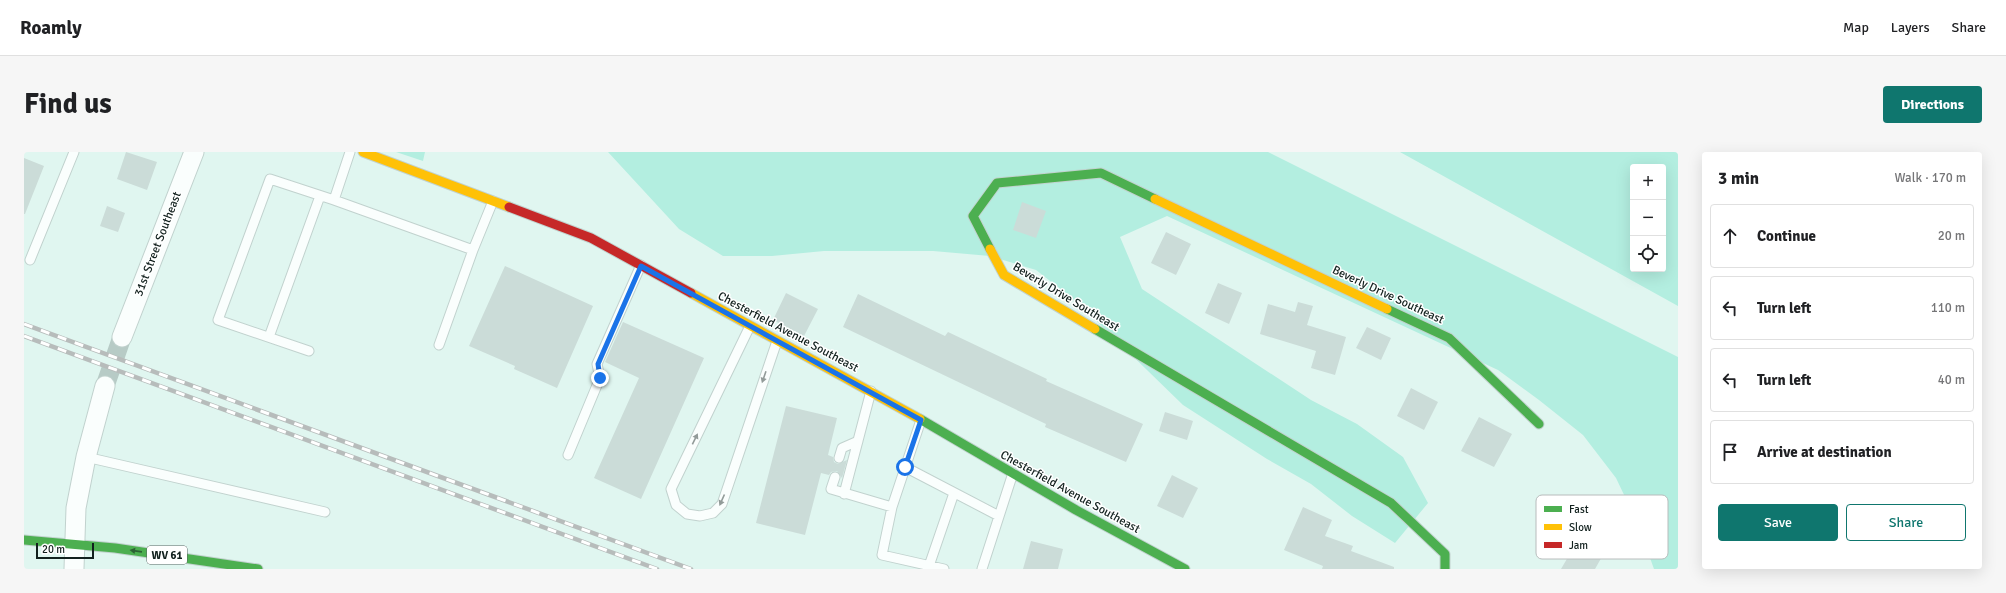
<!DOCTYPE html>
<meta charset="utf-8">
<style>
:root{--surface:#fff;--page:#f6f6f6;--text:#202124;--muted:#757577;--line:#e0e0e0;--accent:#0f766e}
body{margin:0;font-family:Signika,sans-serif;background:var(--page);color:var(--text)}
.controls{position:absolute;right:12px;top:12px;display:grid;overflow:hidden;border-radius:4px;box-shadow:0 4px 16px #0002}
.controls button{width:36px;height:36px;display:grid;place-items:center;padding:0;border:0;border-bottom:1px solid var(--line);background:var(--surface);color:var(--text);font:20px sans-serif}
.scale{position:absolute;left:12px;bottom:10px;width:58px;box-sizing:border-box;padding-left:4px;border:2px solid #12211e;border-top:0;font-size:11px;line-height:14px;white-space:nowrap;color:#12211e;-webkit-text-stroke:3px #fff;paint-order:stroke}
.stop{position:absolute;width:12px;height:12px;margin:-9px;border:3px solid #1a73e8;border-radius:50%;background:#fff}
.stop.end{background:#1a73e8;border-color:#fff;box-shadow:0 1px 4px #0008}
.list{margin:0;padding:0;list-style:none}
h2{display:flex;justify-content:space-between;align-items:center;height:52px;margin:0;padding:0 16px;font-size:17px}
h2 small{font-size:13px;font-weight:400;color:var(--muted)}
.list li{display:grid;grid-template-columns:26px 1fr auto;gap:12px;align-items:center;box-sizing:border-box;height:64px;margin:0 8px 8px;padding:0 8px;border:1px solid var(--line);border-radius:4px}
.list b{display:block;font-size:15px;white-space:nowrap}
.list em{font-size:13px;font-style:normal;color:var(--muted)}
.actions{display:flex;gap:8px;padding:12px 16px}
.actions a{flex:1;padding:9px 0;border:1px solid var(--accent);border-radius:4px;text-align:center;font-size:14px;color:var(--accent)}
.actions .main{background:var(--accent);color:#fff}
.icon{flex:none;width:22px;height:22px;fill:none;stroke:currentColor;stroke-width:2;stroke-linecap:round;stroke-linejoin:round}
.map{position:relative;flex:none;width:1654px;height:417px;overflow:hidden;border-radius:4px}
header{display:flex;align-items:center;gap:24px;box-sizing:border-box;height:56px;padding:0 20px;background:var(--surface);border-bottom:1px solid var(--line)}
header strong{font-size:19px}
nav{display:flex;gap:22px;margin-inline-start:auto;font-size:14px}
.intro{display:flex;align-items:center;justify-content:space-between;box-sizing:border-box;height:96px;padding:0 24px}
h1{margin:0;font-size:28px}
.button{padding:10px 18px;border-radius:4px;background:var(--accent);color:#fff;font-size:14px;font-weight:700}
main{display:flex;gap:24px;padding:0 24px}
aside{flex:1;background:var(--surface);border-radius:4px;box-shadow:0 4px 16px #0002}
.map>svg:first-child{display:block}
.green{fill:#b3eee0;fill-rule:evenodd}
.building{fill:#cbdcd8}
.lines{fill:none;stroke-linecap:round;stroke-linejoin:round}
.street-tunnel{stroke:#b7cbc6;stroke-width:19;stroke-dasharray:19 10;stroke-linecap:butt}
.lane-casing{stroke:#c1d2ce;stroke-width:11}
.street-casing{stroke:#c1d2ce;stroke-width:21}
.fast-casing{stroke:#c1d2ce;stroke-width:11}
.slow-casing{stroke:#c1d2ce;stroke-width:11}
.jam-casing{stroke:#c1d2ce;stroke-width:11}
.lane{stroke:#fafefd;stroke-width:9}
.street{stroke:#fafefd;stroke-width:19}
.fast{stroke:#4caf50;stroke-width:9}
.slow{stroke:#ffc107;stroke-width:9}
.jam{stroke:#c62828;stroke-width:9}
.rail-casing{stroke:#b7bcbb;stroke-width:4.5}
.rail{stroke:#fff;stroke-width:3;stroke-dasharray:9;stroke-linecap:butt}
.oneway{fill:#929b99}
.oneway2{fill:#2c6134}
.route{stroke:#1a73e8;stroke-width:5}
.labels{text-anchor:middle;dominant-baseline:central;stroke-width:3;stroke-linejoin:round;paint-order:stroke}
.shield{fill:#fff;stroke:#596462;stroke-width:1}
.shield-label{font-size:11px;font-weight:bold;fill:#12211e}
.street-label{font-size:12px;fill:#12211e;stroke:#fff}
.key{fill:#fff;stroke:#b8bcbc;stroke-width:1}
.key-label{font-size:11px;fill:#12211e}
</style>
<header>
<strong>Roamly</strong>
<nav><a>Map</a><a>Layers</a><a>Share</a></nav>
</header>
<div class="intro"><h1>Find us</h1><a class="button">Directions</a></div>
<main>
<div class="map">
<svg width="1654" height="417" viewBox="0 0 1654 417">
<rect width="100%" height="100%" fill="#e0f6f0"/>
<path class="green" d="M372,0H401L399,9Z
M584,0H1244L1654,205V417H1630L1613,370L1592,326L1559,283L1515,248L1474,218L1143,64L1096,85L1118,137L1287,248L1333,272L1379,305L1404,351L1371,391L1328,364L1287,332L1243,307L1159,253L1053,150L1012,118L966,104L909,99H800L748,104H699L655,77Z
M1376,0H1654V154ZM1609,15H1639V117H1609Z"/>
<path class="building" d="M102,0L133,10L123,38L93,27Z
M0,6L20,14L1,62H0Z
M998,50L1022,59L1012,86L989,78Z
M83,54L101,61L94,80L76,74Z
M1142,80L1167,92L1152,123L1127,111Z
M481,114L569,154L533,236L490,217L491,214L445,194Z
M1194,131L1218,141L1205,172L1181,161Z
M762,141L794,157L780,184L749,168Z
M834,142L921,184L924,180L1023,227L1022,229L1119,272L1102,310L1021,275L1022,272L819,175Z
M1274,150L1289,154L1283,173L1322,185L1311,223L1287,216L1292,199L1236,182L1244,152L1271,160Z
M599,170L680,206L617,347L570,326L615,226L581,210Z
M1343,175L1367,186L1357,208L1332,196Z
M1387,236L1414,250L1400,278L1373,264Z
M762,254L813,266L804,303L809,305L810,310L814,312L823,308L818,326L813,319L807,320L805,323L797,321L781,383L732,371Z
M1141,260L1169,269L1163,288L1135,279Z
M1455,265L1488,282L1470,315L1437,299Z
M1148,323L1174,336L1159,366L1133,354Z
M1279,355L1308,368L1301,384L1329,394L1327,399L1370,415V417H1298L1299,414L1260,398Z
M1571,359L1596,373L1571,417H1537Z
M1007,389L1039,397L1034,417H999Z"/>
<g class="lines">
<path class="street-tunnel" d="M81,234L98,185"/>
<g class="lane-casing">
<path id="lane" d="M326,0L310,48L449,98L469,49
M6,108L50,0
M726,174L647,337L652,353L663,362L676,364L689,361L698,352L753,189
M245,185L296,44
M415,193L449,98
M285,199L194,168L246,27L310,48
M897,268L868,355L858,403L920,417
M544,303L576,226L573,212L617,113
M62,305L301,360
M815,306L818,296L834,289
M881,315L975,364
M811,325L807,337L868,355
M820,342L847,239
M905,414L930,341
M958,417L989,321"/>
</g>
<g class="street-casing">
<path id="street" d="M98,185L170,0
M50,417L52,356L62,305L81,234"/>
</g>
<g class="fast-casing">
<path id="fast" d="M966,97L949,64L973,31L1077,21L1131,47
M1363,157L1425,186L1515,272
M1071,177L1367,351L1421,402V417
M896,267L1052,358L1161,417
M0,388L91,396L234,417"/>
</g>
<g class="slow-casing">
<path id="slow" d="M339,0L485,55
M1131,47L1363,157
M966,97L980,123L1071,177
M667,141L896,267"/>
</g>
<g class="jam-casing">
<path id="jam" d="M485,55L567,86L667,141"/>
</g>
<use href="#lane" class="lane"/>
<use href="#street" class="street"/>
<use href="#fast" class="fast"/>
<use href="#slow" class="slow"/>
<use href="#jam" class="jam"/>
<g class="rail-casing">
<path id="rail" d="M0,172L667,417
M0,184L633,417"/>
</g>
<use href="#rail" class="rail"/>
</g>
<defs><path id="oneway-solid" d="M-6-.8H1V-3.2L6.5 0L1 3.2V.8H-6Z"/></defs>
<g class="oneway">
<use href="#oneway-solid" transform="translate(740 225) rotate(109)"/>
<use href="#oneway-solid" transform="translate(671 287) rotate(-64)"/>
<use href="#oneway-solid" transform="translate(698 348) rotate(114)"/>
</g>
<use class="oneway2" href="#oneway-solid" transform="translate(112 399) rotate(-172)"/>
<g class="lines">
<path class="route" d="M576,226L574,212L617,114L897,268L881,315"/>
</g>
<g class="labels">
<rect class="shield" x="123" y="394" width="40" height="18" rx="3"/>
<g class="shield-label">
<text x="143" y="403">WV 61</text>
</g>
<g class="street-label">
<text transform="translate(134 92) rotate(-69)">31st Street Southeast</text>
<text transform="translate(1364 143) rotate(25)">Beverly Drive Southeast</text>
<text transform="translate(1042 145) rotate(31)">Beverly Drive Southeast</text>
<text transform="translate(764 180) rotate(28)">Chesterfield Avenue Southeast</text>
<text transform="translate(1046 340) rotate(29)">Chesterfield Avenue Southeast</text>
</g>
</g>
<rect x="1512" y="343" width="132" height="64" rx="6" class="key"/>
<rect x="1520" y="354" width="18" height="6" fill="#4caf50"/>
<rect x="1520" y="372" width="18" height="6" fill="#ffc107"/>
<rect x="1520" y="390" width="18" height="6" fill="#c62828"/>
<g class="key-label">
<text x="1545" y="361">Fast</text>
<text x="1545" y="379">Slow</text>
<text x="1545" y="397">Jam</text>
</g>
</svg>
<div class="controls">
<button>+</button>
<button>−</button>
<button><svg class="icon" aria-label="locate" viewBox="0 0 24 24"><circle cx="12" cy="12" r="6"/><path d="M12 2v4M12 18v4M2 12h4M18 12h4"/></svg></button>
</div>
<div class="scale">20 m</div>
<div class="stop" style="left:881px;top:315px"></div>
<div class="stop end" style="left:576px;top:226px"></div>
</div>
<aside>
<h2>3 min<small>Walk · 170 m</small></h2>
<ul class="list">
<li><svg class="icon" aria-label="ahead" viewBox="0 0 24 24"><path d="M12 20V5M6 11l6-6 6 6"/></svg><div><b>Continue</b></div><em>20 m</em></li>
<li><svg class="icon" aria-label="left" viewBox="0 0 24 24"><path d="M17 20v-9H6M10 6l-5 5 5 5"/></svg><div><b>Turn left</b></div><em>110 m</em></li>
<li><svg class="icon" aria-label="left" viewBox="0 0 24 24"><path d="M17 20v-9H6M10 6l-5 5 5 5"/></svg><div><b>Turn left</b></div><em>40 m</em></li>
<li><svg class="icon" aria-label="arrive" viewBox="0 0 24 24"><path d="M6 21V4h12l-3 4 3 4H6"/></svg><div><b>Arrive at destination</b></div></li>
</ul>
<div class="actions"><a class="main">Save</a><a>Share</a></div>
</aside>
</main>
